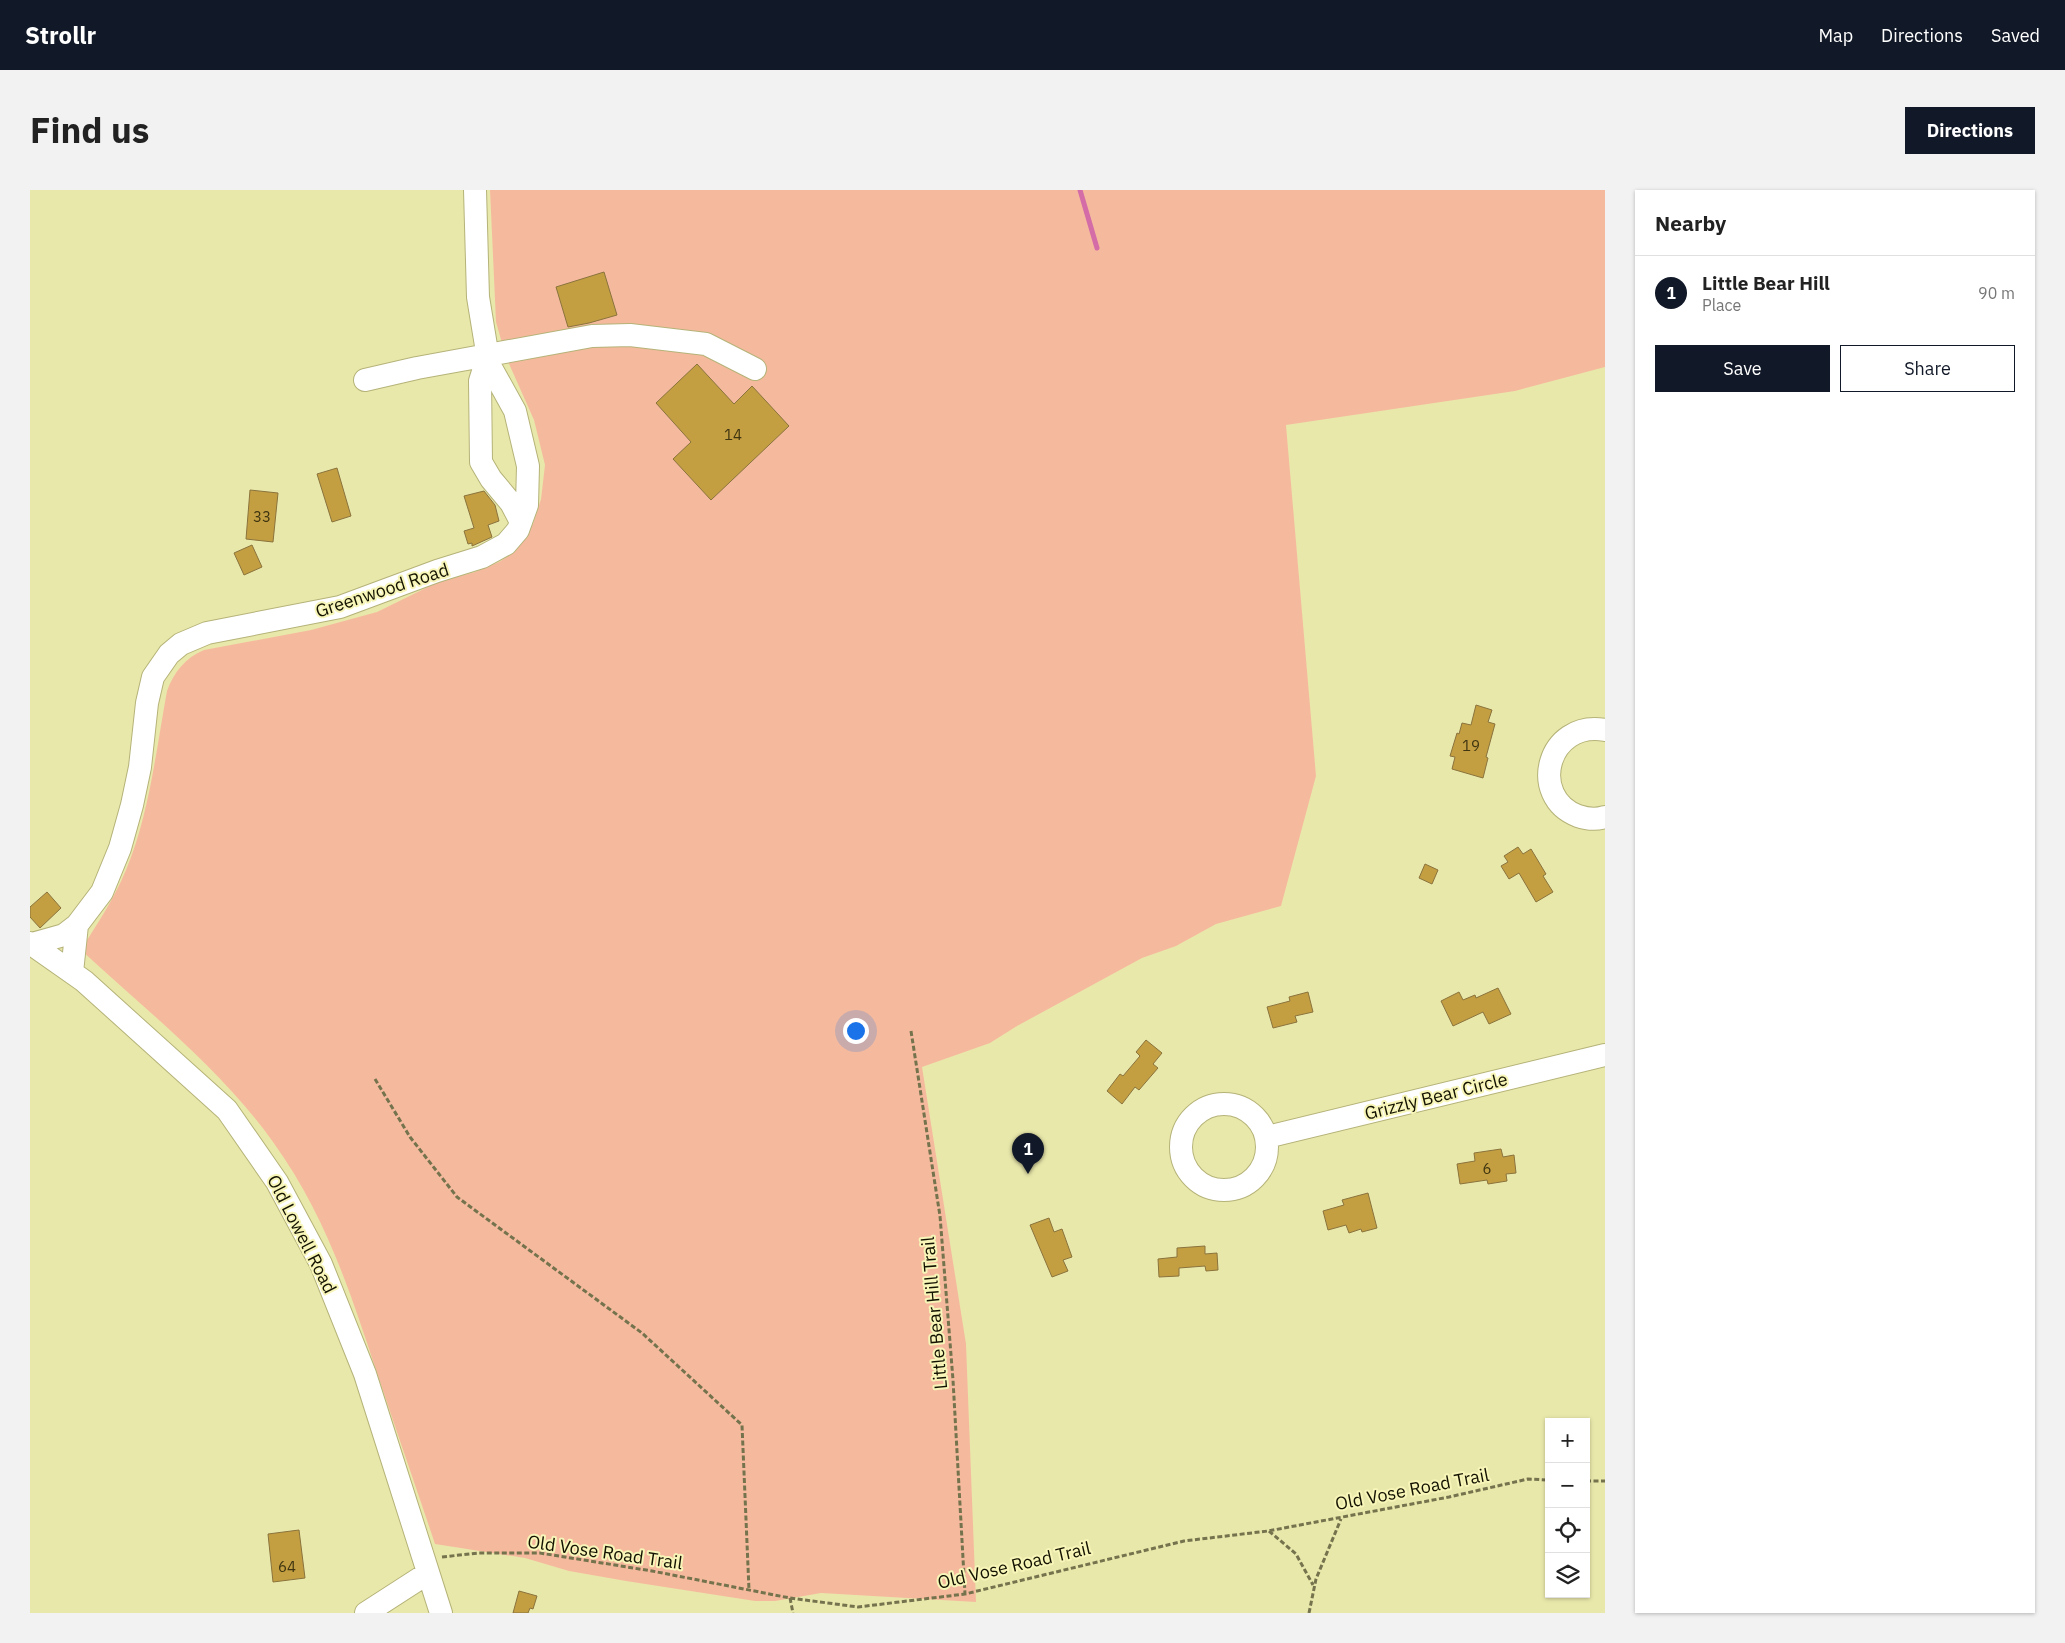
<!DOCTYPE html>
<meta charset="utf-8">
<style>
:root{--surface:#fff;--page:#f2f2f2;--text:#222;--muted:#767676;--line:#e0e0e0;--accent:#111827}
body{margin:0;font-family:"IBM Plex Sans",sans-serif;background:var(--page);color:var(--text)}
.controls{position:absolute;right:15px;bottom:15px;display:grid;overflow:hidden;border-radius:0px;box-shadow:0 1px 4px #0004}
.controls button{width:45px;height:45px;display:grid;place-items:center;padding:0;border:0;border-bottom:1px solid var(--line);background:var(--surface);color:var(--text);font:25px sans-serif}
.you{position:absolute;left:825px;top:840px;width:18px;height:18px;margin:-12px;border:4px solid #fff;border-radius:50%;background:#1a73e8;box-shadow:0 0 0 8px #1a73e833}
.badge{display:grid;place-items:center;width:32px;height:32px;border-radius:50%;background:var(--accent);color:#fff;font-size:16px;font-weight:700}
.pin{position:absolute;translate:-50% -41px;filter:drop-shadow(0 1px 2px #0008)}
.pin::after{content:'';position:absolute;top:26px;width:18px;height:15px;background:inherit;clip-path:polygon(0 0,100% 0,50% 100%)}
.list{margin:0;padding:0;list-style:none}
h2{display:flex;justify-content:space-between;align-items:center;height:65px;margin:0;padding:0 20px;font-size:21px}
h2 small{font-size:16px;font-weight:400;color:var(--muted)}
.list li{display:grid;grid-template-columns:32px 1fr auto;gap:15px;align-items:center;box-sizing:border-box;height:75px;padding:0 20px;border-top:1px solid var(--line)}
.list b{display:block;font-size:19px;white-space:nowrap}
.list p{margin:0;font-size:16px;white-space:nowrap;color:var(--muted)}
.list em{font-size:16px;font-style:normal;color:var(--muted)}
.actions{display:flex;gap:10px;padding:15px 20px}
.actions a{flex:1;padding:11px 0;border:1px solid var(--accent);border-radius:0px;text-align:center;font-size:18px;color:var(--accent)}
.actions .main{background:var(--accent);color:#fff}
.icon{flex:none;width:28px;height:28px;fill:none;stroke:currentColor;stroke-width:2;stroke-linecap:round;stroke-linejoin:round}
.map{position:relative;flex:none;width:1575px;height:1423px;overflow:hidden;border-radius:0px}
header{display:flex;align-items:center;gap:30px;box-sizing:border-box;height:70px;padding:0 25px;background:var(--accent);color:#fff}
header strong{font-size:24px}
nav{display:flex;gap:28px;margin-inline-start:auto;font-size:18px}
.intro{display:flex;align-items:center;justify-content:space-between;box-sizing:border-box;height:120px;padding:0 30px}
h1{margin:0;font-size:35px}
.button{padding:12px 22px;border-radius:0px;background:var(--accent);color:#fff;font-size:18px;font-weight:700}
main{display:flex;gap:30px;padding:0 30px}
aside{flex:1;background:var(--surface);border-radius:0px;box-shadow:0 1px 4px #0004}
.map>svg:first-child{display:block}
.green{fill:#f5ba9e}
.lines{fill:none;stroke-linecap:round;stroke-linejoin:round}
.stream{stroke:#d46ca7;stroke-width:5}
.building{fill:#c49f42;stroke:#8a733c}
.minor-casing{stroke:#b5b378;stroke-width:24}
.path{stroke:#74734d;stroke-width:3;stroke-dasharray:5 2.5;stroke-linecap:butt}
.minor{stroke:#fff;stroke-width:22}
.labels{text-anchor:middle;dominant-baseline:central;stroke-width:4;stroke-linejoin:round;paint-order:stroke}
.number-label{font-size:15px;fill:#3f3510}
.street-label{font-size:18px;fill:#131200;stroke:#f7f5b8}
</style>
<header>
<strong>Strollr</strong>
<nav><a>Map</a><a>Directions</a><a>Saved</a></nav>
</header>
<div class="intro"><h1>Find us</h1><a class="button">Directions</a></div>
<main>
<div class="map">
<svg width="1575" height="1423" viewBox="0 0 1575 1423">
<rect width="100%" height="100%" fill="#e9e8ab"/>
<path class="green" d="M460,0H1575V177L1485,201L1256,235L1286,586L1251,716L1186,734L1146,756L1112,768L987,836L960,853L892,877L936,1154L946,1412L791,1403L745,1411H725L596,1391L539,1381L495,1368L405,1354C385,1294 364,1234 344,1174C318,1095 293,1021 243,952C191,879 117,821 51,760C67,734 84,709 96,680C119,625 126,561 137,501C144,482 155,468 174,460L281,440L347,422L408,392L445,382L469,372L483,363L493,351L503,334L511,309L515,275L504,230L476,167L466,132Z"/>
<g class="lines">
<path class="stream" d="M1050,0L1067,58"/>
</g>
<path class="building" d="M574,82L587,125L559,133L538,137L526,97Z
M667,174L704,214L722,196L759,236L681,310L643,269L661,252L626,213Z
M307,278L321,326L302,332L287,284Z
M220,300L248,303L243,352L216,349Z
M454,301L465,315L469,331L458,335L462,347L442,356V353L438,354L434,341L444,338L434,306Z
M222,355L232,377L214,385L204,363Z
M1446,515L1462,520L1458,532L1465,534L1456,567L1458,568L1453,588L1422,579L1425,567L1420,566L1427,543L1429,544L1432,533L1441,535Z
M1488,657L1493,664L1501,659L1516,684L1513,686L1523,702L1506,712L1489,683L1479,689L1471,676L1478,672L1474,666Z
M1395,674L1408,680L1402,694L1389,688Z
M17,702L31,718L10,738L0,727V717Z
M1468,798L1481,824L1459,834L1453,822L1423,836L1411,811L1429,802L1433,810L1445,805L1446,808Z
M1278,802L1283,822L1265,826L1267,832L1243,838L1237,817L1260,811L1259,807Z
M1116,850L1132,863L1123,874L1128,878L1109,900L1105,897L1092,914L1077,901L1090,884L1093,886L1110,866L1106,862Z
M1471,959L1473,967L1484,965L1486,983L1476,984L1477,991L1458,994L1457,990L1430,994L1427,974L1445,971L1444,963Z
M1338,1003L1347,1038L1332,1042L1331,1039L1319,1043L1316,1035L1298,1040L1293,1021L1314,1015L1312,1010Z
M1019,1028L1024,1042L1032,1039L1042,1067L1033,1070L1038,1081L1022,1087L1000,1035Z
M1175,1056V1064L1187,1063L1188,1080L1176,1081L1175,1076L1149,1078V1086L1129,1087L1128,1069L1147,1067V1058Z
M269,1340L275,1388L243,1392L238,1344Z
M489,1401L507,1406L503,1419L500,1418L498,1423H483Z"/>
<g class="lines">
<g class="minor-casing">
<path id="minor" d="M458,166L450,191L451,272L461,289L481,313L491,332
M335,190L387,178L562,146L600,145L676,154L725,179
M1575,540C1517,530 1498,607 1548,626C1557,629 1566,630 1575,627
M0,753L54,791L197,920L247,992L291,1074L335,1184L411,1423
M2,754L34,745L47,735
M42,782L47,735L72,702L90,658L102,615L110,577L117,513L123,487L139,464L151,454L177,443L310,417L407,381L452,367L476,354L488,340L497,315L498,276L485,221L459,174L448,107L445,0
M1151 957a43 43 0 1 1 86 0a43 43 0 1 1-86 0Z
M1237,947L1575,865
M336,1423L398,1383"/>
</g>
<path class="path" d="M881,841L910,1026L923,1190L935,1404
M345,889L380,947L427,1007L612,1143L712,1235L719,1400
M1556,1291H1575
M1239,1341L1266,1364L1283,1395
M412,1367L448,1363H510L622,1381L760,1408L828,1417L935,1404L1154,1351L1238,1341L1419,1307L1498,1289L1519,1290
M760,1408L763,1423
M1279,1423L1286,1389L1311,1329"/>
<use href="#minor" class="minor"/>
</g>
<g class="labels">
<g class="number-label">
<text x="703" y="244">14</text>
<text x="232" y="326">33</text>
<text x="1441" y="555">19</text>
<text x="1457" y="978">6</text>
<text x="257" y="1376">64</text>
</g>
<g class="street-label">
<text transform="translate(352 400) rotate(-18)">Greenwood Road</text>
<text transform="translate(1406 906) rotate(-14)">Grizzly Bear Circle</text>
<text transform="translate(272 1044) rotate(63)">Old Lowell Road</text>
<text transform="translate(904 1123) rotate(-95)">Little Bear Hill Trail</text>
<text transform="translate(1382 1299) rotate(-11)">Old Vose Road Trail</text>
<text transform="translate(575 1362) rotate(8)">Old Vose Road Trail</text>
<text transform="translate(984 1375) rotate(-13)">Old Vose Road Trail</text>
</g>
</g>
</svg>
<div class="controls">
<button>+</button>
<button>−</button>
<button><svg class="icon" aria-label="locate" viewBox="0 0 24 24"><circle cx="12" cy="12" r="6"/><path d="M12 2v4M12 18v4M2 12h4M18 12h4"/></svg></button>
<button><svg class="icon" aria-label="layers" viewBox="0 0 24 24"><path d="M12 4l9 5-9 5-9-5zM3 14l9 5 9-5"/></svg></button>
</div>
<div class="you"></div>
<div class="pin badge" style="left:998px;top:984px">1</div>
</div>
<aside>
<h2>Nearby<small></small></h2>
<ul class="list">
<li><span class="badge">1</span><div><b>Little Bear Hill</b><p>Place</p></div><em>90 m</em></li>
</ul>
<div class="actions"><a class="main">Save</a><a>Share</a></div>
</aside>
</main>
